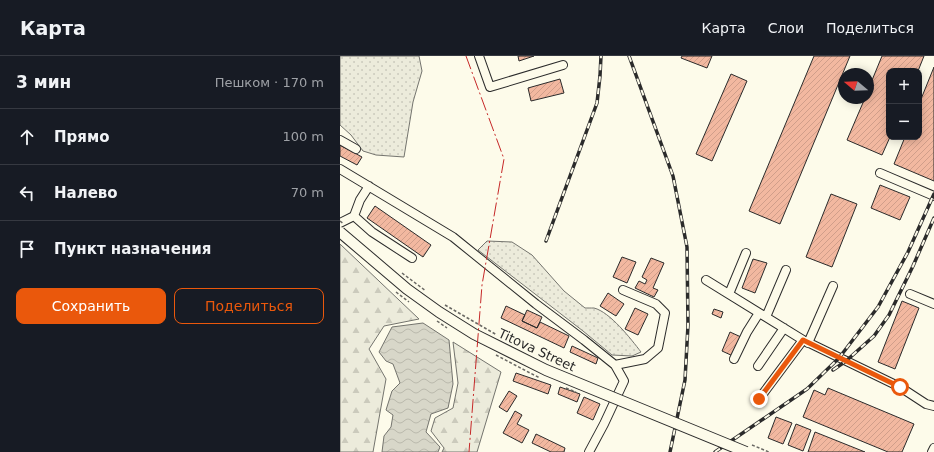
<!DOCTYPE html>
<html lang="ru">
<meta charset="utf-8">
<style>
:root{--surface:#171b24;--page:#242831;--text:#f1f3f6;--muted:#9ea1a6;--line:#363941;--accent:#ea580c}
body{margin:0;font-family:"DejaVu Sans",sans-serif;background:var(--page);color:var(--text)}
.controls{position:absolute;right:12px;top:12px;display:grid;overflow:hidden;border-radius:8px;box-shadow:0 2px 10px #0003}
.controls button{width:36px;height:36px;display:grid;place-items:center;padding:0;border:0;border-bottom:1px solid var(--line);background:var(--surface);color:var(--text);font:20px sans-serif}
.compass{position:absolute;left:498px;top:12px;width:36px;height:36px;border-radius:50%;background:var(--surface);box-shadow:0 2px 10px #0003;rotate:289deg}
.stop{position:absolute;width:12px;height:12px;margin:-9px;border:3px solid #ea580c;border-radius:50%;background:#fff}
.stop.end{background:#ea580c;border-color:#fff;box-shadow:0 1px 4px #0008}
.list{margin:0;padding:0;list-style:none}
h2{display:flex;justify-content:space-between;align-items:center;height:52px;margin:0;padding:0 16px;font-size:17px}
h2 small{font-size:13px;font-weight:400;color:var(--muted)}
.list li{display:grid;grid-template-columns:26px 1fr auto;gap:12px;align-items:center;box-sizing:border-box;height:56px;padding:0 16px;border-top:1px solid var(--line)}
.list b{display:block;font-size:15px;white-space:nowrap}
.list em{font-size:13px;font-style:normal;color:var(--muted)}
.actions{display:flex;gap:8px;padding:12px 16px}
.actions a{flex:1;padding:9px 0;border:1px solid var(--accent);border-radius:8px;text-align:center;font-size:14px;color:var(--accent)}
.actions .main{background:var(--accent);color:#fff}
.icon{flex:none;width:22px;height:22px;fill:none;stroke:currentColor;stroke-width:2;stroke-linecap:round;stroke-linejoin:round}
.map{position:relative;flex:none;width:594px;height:396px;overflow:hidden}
header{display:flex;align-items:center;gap:24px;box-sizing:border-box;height:56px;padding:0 20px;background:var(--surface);border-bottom:1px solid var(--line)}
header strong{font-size:19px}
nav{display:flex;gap:22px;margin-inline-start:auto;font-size:14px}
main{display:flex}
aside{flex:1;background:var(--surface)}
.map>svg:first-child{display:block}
.grass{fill:url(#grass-dots);stroke:#74746e}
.forest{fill:url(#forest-firs);stroke:#74746e}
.water{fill:url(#water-waves);stroke:#74746e}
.building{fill:url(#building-hatch);stroke:#2b2b2b}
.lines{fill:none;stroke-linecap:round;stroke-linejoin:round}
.minor-casing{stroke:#2b2b2b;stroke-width:10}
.minor{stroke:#fdfbea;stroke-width:8}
.rail-casing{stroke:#2b2b2b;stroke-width:3.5}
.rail{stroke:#fdfbea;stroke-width:2;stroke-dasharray:6;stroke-linecap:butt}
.major-bridge-casing{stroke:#2b2b2b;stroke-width:12;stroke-linecap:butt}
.path-bridge{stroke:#6a6964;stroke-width:1.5;stroke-dasharray:3 2;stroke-linecap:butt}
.major-bridge{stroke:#fdfbea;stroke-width:10}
.power{stroke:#c62828;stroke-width:1;stroke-dasharray:14 3 2 3;stroke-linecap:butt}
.route{stroke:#ea580c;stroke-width:5}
.labels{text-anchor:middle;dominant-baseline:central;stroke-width:3;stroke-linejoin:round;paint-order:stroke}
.street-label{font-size:13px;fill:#2b2b2b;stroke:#fdfbea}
</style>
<header>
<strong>Карта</strong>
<nav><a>Карта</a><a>Слои</a><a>Поделиться</a></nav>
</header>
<main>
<aside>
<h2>3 мин<small>Пешком · 170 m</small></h2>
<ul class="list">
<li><svg class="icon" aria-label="ahead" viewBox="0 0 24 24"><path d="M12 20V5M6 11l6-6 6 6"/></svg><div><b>Прямо</b></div><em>100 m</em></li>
<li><svg class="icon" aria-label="left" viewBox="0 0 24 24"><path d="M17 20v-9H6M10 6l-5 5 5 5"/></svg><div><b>Налево</b></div><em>70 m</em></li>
<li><svg class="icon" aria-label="arrive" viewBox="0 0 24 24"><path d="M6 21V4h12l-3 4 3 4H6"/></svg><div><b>Пункт назначения</b></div></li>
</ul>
<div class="actions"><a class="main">Сохранить</a><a>Поделиться</a></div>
</aside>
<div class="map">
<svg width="594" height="396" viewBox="0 0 594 396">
<defs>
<pattern id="grass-dots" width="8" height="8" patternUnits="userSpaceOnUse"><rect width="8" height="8" fill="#ecebdb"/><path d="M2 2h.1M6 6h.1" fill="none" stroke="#cbcabc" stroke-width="1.8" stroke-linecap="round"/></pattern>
<pattern id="forest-firs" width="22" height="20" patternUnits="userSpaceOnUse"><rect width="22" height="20" fill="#ecebdb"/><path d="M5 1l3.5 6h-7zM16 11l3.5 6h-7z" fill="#cbcabc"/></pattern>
<pattern id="water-waves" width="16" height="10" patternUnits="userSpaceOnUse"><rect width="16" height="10" fill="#d8d7c9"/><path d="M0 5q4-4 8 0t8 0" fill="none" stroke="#bab9ad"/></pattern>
<pattern id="building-hatch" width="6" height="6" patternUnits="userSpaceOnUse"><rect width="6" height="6" fill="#f2b8a0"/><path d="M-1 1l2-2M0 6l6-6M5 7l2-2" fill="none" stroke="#d09e8a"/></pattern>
</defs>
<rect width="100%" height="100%" fill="#fdfbea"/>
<path class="grass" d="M0,0H79L82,15L73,46L64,101L36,99L23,95L11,79L0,69Z
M147,185L172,186L192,199L224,235L245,252C247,252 251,252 254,252C270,256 291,283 301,296L292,300L272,299L243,275L151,204L138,194Z"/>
<path class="forest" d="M0,188L79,263L44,270L29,293L46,323L33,396H0Z
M113,286L161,316L137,396H102L104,392L91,375L95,362L113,352L118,327Z"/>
<path class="water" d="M83,267L109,284L113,328L108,352L91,358L86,376L100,391L98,396H42L44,380L51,371L53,359L46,354L52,335L60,327L53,308L46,305L39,296L52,271Z"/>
<path class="building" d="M178,0H194L179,5Z
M342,0H372L367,12L341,2Z
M474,0H510L440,168L409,155Z
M542,0H584L578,15H549V81H550L542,99L507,84L525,42H528V34Z
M594,11V125L554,108L565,81H579V48Z
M391,18L407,25L372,105L356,98Z
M220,23L224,37L191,45L188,32Z
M0,89L22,101L17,109L0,100Z
M540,129L570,141L560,164L531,152Z
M491,138L517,148L492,211L466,201Z
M35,150L91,189L83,201L27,162Z
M282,201L296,206L287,227L273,221Z
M311,202L324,207L313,232L318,234L314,241L295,232L299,225L305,228L307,224L302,221Z
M413,203L427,207L415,237L402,232Z
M268,237L284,248L276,260L260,250Z
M562,245L579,252L555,313L538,306Z
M166,250L185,259L182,265L197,272L200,266L229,280L224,292L161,262Z
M295,252L308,258L298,279L285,273Z
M374,253L383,256L381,262L372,258Z
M187,254L202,261L197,272L182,265Z
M390,276L401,281L393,300L382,295Z
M232,290L258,302L256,308L230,296Z
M176,317L211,329L208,338L173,325Z
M220,331L240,338L237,346L218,338Z
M488,332L574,368L562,396H548L463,361L474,334L485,339Z
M169,335L177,340L167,356L159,351Z
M244,341L260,348L253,364L237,357Z
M175,355L182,359L177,368L189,374L182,387L163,377Z
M436,361L452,367L443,388L428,382Z
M456,368L471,374L463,395L448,389Z
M475,376L525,396H468Z
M196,378L225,392L224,396H211L192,387Z"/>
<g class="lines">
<g class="minor-casing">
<path id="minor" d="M139,0L150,31L223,9
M0,84L16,93
M0,113L113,181L196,248L244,284L275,309L305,303L318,292L325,257L316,248L283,234
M540,117L594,140
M29,130L20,144L14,160L32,176L72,202
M0,167L14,160
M366,224L463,284L560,331L586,348L594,350
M389,238L406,197
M570,238L594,248
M426,261L446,214
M468,287L493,230
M394,303L407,276L419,257
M418,310L444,272
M419,343L463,284
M249,396L264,368L284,325L275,309
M592,396L594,392"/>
</g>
<use href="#minor" class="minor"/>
<g class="rail-casing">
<path id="rail" d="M289,0L333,120L347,191L348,269L345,324L330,396
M206,185L257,47L260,20L261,0
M493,314L506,305L534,280L549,259L573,210L594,162
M375,396L467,333L499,302L538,251L568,196L594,138"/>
</g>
<use href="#rail" class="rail"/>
<g class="major-bridge-casing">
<path id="major-bridge" d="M0,176L67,233L99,256L134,278L206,314L406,396"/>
</g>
<path class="path-bridge" d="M0,165L4,168
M62,217L86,235
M56,236L69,246
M105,249L157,279
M97,265L107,272
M156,299L190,317L200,322
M226,332L236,336
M412,389L429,396"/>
<use href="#major-bridge" class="major-bridge"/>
<path class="power" d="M126,0L164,103L142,229L129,396"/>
</g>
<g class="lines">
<path class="route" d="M419,343L463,284L560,331"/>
</g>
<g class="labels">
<g class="street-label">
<text transform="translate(197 294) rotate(25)">Titova Street</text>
</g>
</g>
</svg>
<div class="controls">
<button>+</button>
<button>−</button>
</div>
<svg class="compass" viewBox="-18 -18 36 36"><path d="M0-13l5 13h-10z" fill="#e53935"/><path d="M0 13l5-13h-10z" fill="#9ea1a6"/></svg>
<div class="stop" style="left:560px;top:331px"></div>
<div class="stop end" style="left:419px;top:343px"></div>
</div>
</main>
